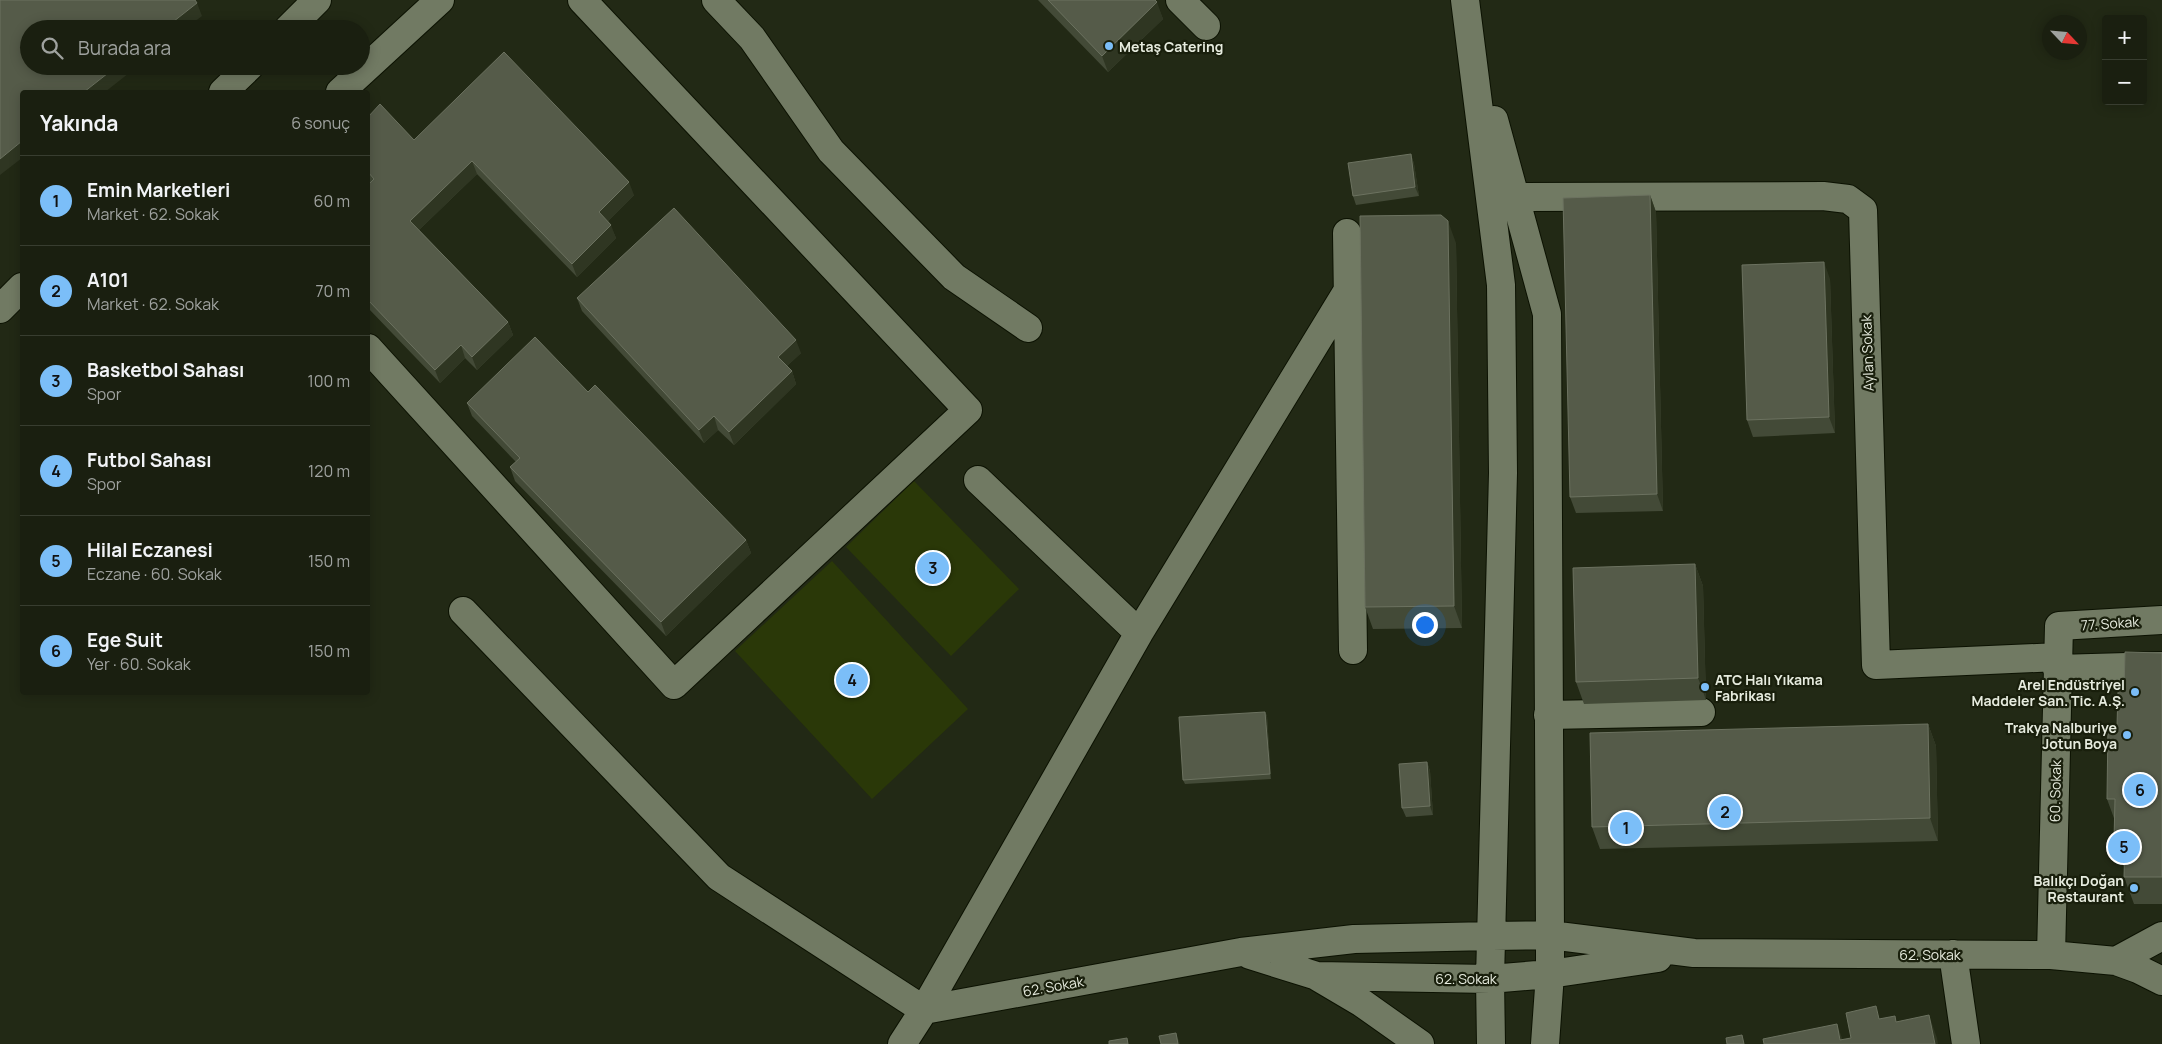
<!DOCTYPE html>
<html lang="tr">
<meta charset="utf-8">
<style>
:root{--surface:#1a1f10;--page:#232719;--text:#f1f3f6;--muted:#9fa29f;--line:#383d30;--accent:#7bbef8}
body{margin:0;font-family:Manrope,sans-serif;background:var(--page);color:var(--text)}
.controls{position:absolute;right:15px;top:15px;display:grid;overflow:hidden;border-radius:5px;box-shadow:0 2px 12px #0003}
.controls button{width:45px;height:45px;display:grid;place-items:center;padding:0;border:0;border-bottom:1px solid var(--line);background:var(--surface);color:var(--text);font:25px sans-serif}
.compass{position:absolute;left:2042px;top:15px;width:45px;height:45px;border-radius:50%;background:var(--surface);box-shadow:0 2px 12px #0003;rotate:116deg}
.you{position:absolute;left:1424px;top:624px;width:18px;height:18px;margin:-12px;border:4px solid #fff;border-radius:50%;background:#1a73e8;box-shadow:0 0 0 8px #1a73e833}
.badge{display:grid;place-items:center;width:32px;height:32px;border-radius:50%;background:var(--accent);color:#111;font-size:16px;font-weight:700}
.pin{position:absolute;translate:-50% -50%;border:2px solid #fff;box-shadow:0 1px 5px #0006}
.list{margin:0;padding:0;list-style:none}
h2{display:flex;justify-content:space-between;align-items:center;height:65px;margin:0;padding:0 20px;font-size:21px}
h2 small{font-size:16px;font-weight:400;color:var(--muted)}
.list li{display:grid;grid-template-columns:32px 1fr auto;gap:15px;align-items:center;box-sizing:border-box;height:90px;padding:0 20px;border-top:1px solid var(--line)}
.list b{display:block;font-size:19px;white-space:nowrap}
.list p{margin:0;font-size:16px;white-space:nowrap;color:var(--muted)}
.list em{font-size:16px;font-style:normal;color:var(--muted)}
.icon{flex:none;width:28px;height:28px;fill:none;stroke:currentColor;stroke-width:2;stroke-linecap:round;stroke-linejoin:round}
.map{position:relative;flex:none;width:2162px;height:1044px;overflow:hidden}
.search{position:absolute;background:var(--surface);box-shadow:0 2px 12px #0003;left:20px;top:20px;width:350px;height:55px;display:flex;align-items:center;gap:12px;box-sizing:border-box;padding:0 18px;border-radius:28px;color:var(--muted);font-size:19px}
.panel{position:absolute;background:var(--surface);box-shadow:0 2px 12px #0003;left:20px;top:90px;width:350px;height:605px;border-radius:5px}
.map>svg:first-child{display:block}
.green{fill:#2a3808}
.lines{fill:none;stroke-linecap:round;stroke-linejoin:round}
.minor-casing{stroke:#0c1202;stroke-width:30}
.minor{stroke:#717a63;stroke-width:28}
.wall{fill:#434a37}
.shaded-wall{fill:#2f3622}
.building{fill:#555b49;stroke:#6c7260}
.poi-dot{fill:#7bbef8;stroke:#191f0c;stroke-width:2}
.labels{text-anchor:middle;dominant-baseline:central;stroke-width:4.5;stroke-linejoin:round;paint-order:stroke}
.poi-label{font-size:14px;font-weight:bold;fill:#e6ebde;stroke:#191f0c;text-anchor:end}
.street-label{font-size:14px;fill:#e6ebde;stroke:#191f0c}
</style>
<div class="map">
<svg width="2162" height="1044" viewBox="0 0 2162 1044">
<rect width="100%" height="100%" fill="#222915"/>
<path class="green" d="M914,481L1019,589L951,656L846,547Z
M832,561L968,709L872,799L735,651Z"/>
<g class="lines">
<g class="minor-casing">
<path id="minor" d="M716,0L752,38L831,151L954,277L1028,328
M1180,0L1206,26
M1465,0L1501,285L1503,473L1490,979L1491,1044
M288,29L317,0
M223,92L250,66
M340,92L440,0
M1494,120L1547,314L1550,935V974L1545,1044
M1514,197L1823,196L1848,199L1863,210L1876,665L2058,657
M1347,233L1353,650
M0,309L22,287
M368,348L674,685L968,410L582,0
M978,480L1139,633
M463,611L719,877L924,1010
M2057,669L2162,666
M1548,715L1701,712
M1953,954L1966,1044
M1250,955L1317,976L1490,979L1550,974L1658,958
M2051,955L2059,626L2162,620
M2116,961L2162,936
M1318,977L1362,1003L1420,1044
M924,1010L1241,952L1354,939L1492,936L1550,935L1694,953L2051,955L2116,961L2138,969L2162,981
M902,1044L924,1010L1139,633L1348,290"/>
</g>
<use href="#minor" class="minor"/>
</g>
<path class="wall" d="M1038,0H1155L1163,19L1108,72Z
M368,117L414,140L634,195L608,221L616,238L577,277L477,174L419,230L508,322L513,335L477,370L465,358L440,383L368,308V185L370,183L368,181Z
M1411,154L1414,164L1419,196L1356,205L1353,196Z
M1650,195L1656,212L1663,511L1576,513L1570,497Z
M1456,243L1462,628L1373,629L1365,607Z
M1830,279L1835,433L1753,437L1747,420Z
M577,298L801,353L787,366L792,371L796,384L734,445L718,430L704,443L582,311Z
M588,392L746,540L751,553L666,636L515,481L510,467L516,462L472,416L467,403Z
M1695,564L1703,586L1706,700L1584,704L1576,682Z
M2162,653V904H2134L2124,877V867L2114,840L2115,821L2107,799L2117,726L2124,691Z
M1265,712L1267,716L1271,779L1185,784L1183,780Z
M1928,724L1936,746L1938,841L1600,849L1592,827Z
M1427,762L1430,771L1433,815L1406,817L1402,808Z"/>
<path class="shaded-wall" d="M1157,2L1163,19L1108,72L1102,56Z
M197,3L202,16L185,29H164Z
M117,66H138L105,92H84Z
M22,141V158L0,175V159Z
M1411,154L1414,164L1419,196L1415,187Z
M472,161L477,174L415,234L410,221Z
M629,182L634,195L604,225L599,212Z
M1650,195L1656,212L1663,511L1657,494Z
M1448,221L1456,243L1462,628L1454,606Z
M611,225L616,238L577,277L572,264Z
M1824,262L1830,279L1835,433L1829,417Z
M508,322L513,335L477,370L472,357Z
M796,340L801,353L783,370L778,357Z
M461,345L465,358L440,383L435,370Z
M792,371L796,384L734,445L729,432Z
M714,416L718,430L704,443L699,430Z
M746,540L751,553L666,636L661,622Z
M1695,564L1703,586L1706,700L1698,678Z
M1265,712L1267,716L1271,779L1270,774Z
M1928,724L1936,746L1938,841L1930,818Z
M1427,762L1430,771L1433,815L1430,806Z
M1929,1015L1937,1038L1938,1044H1935Z
M1837,1024L1844,1044L1840,1040Z
M1176,1033L1180,1044H1178Z"/>
<path class="building" d="M0,0H195L197,3L164,29H29V66H117L84,92H22V141L0,159Z
M1048,0H1155L1157,2L1102,56Z
M504,52L629,182L599,212L611,225L572,264L472,161L410,221L508,322L472,357L461,345L435,370L368,300V185L374,179L368,172V117L380,104L414,140Z
M1411,154L1415,187L1353,196L1348,163Z
M1650,195L1657,494L1570,497L1563,198Z
M674,208L796,340L778,357L792,371L729,432L714,416L699,430L577,298Z
M1441,215L1448,221L1454,606L1365,607L1360,216Z
M1824,262L1829,417L1747,420L1742,265Z
M535,337L588,392L595,385L746,540L661,622L510,467L520,458L467,403Z
M1695,564L1698,678L1576,682L1573,568Z
M2125,652L2162,653V877H2124L2125,840H2114L2115,799H2107L2108,725L2117,726L2118,691H2124Z
M1265,712L1270,774L1183,780L1179,717Z
M1928,724L1930,818L1592,827L1590,733Z
M1427,762L1430,806L1402,808L1399,764Z
M1876,1006L1879,1019L1895,1016L1896,1022L1929,1015L1935,1044H1764L1763,1039L1837,1024L1840,1040L1851,1038L1846,1013Z
M1176,1033L1178,1044H1161L1159,1036Z
M1742,1035L1744,1044H1727L1726,1038Z
M1127,1038L1128,1044H1109V1041Z"/>
<g class="poi-dot">
<circle cx="1109" cy="46" r="5"/>
<circle cx="1705" cy="687" r="5"/>
<circle cx="2135" cy="692" r="5"/>
<circle cx="2127" cy="735" r="5"/>
<circle cx="2134" cy="888" r="5"/>
</g>
<g class="labels">
<g class="poi-label">
<text x="1119" y="46" text-anchor="start">Metaş Catering</text>
<text x="1715" y="679" text-anchor="start">ATC Halı Yıkama<tspan x="1715" dy="16">Fabrikası</tspan></text>
<text x="2125" y="684">Arel Endüstriyel<tspan x="2125" dy="16">Maddeler San. Tic. A.Ş.</tspan></text>
<text x="2117" y="727">Trakya Nalburiye<tspan x="2117" dy="16">Jotun Boya</tspan></text>
<text x="2124" y="880">Balıkçı Doğan<tspan x="2124" dy="16">Restaurant</tspan></text>
</g>
<g class="street-label">
<text transform="translate(1867 353) rotate(-92)">Aylan Sokak</text>
<text transform="translate(2110 623) rotate(-4)">77. Sokak</text>
<text transform="translate(2055 791) rotate(-89)">60. Sokak</text>
<text x="1930" y="954">62. Sokak</text>
<text x="1466" y="978">62. Sokak</text>
<text transform="translate(1053 986) rotate(-10)">62. Sokak</text>
</g>
</g>
</svg>
<div class="controls">
<button>+</button>
<button>−</button>
</div>
<svg class="compass" viewBox="-18 -18 36 36"><path d="M0-13l5 13h-10z" fill="#e53935"/><path d="M0 13l5-13h-10z" fill="#9fa29f"/></svg>
<div class="you"></div>
<div class="pin badge" style="left:1626px;top:828px">1</div>
<div class="pin badge" style="left:1725px;top:812px">2</div>
<div class="pin badge" style="left:933px;top:568px">3</div>
<div class="pin badge" style="left:852px;top:680px">4</div>
<div class="pin badge" style="left:2124px;top:847px">5</div>
<div class="pin badge" style="left:2140px;top:790px">6</div>
<div class="search"><svg class="icon" aria-label="search" viewBox="0 0 24 24"><circle cx="10" cy="10" r="6"/><path d="M15 15l6 6"/></svg>Burada ara</div>
<section class="panel">
<h2>Yakında<small>6 sonuç</small></h2>
<ul class="list">
<li><span class="badge">1</span><div><b>Emin Marketleri</b><p>Market · 62. Sokak</p></div><em>60 m</em></li>
<li><span class="badge">2</span><div><b>A101</b><p>Market · 62. Sokak</p></div><em>70 m</em></li>
<li><span class="badge">3</span><div><b>Basketbol Sahası</b><p>Spor</p></div><em>100 m</em></li>
<li><span class="badge">4</span><div><b>Futbol Sahası</b><p>Spor</p></div><em>120 m</em></li>
<li><span class="badge">5</span><div><b>Hilal Eczanesi</b><p>Eczane · 60. Sokak</p></div><em>150 m</em></li>
<li><span class="badge">6</span><div><b>Ege Suit</b><p>Yer · 60. Sokak</p></div><em>150 m</em></li>
</ul>
</section>
</div>
